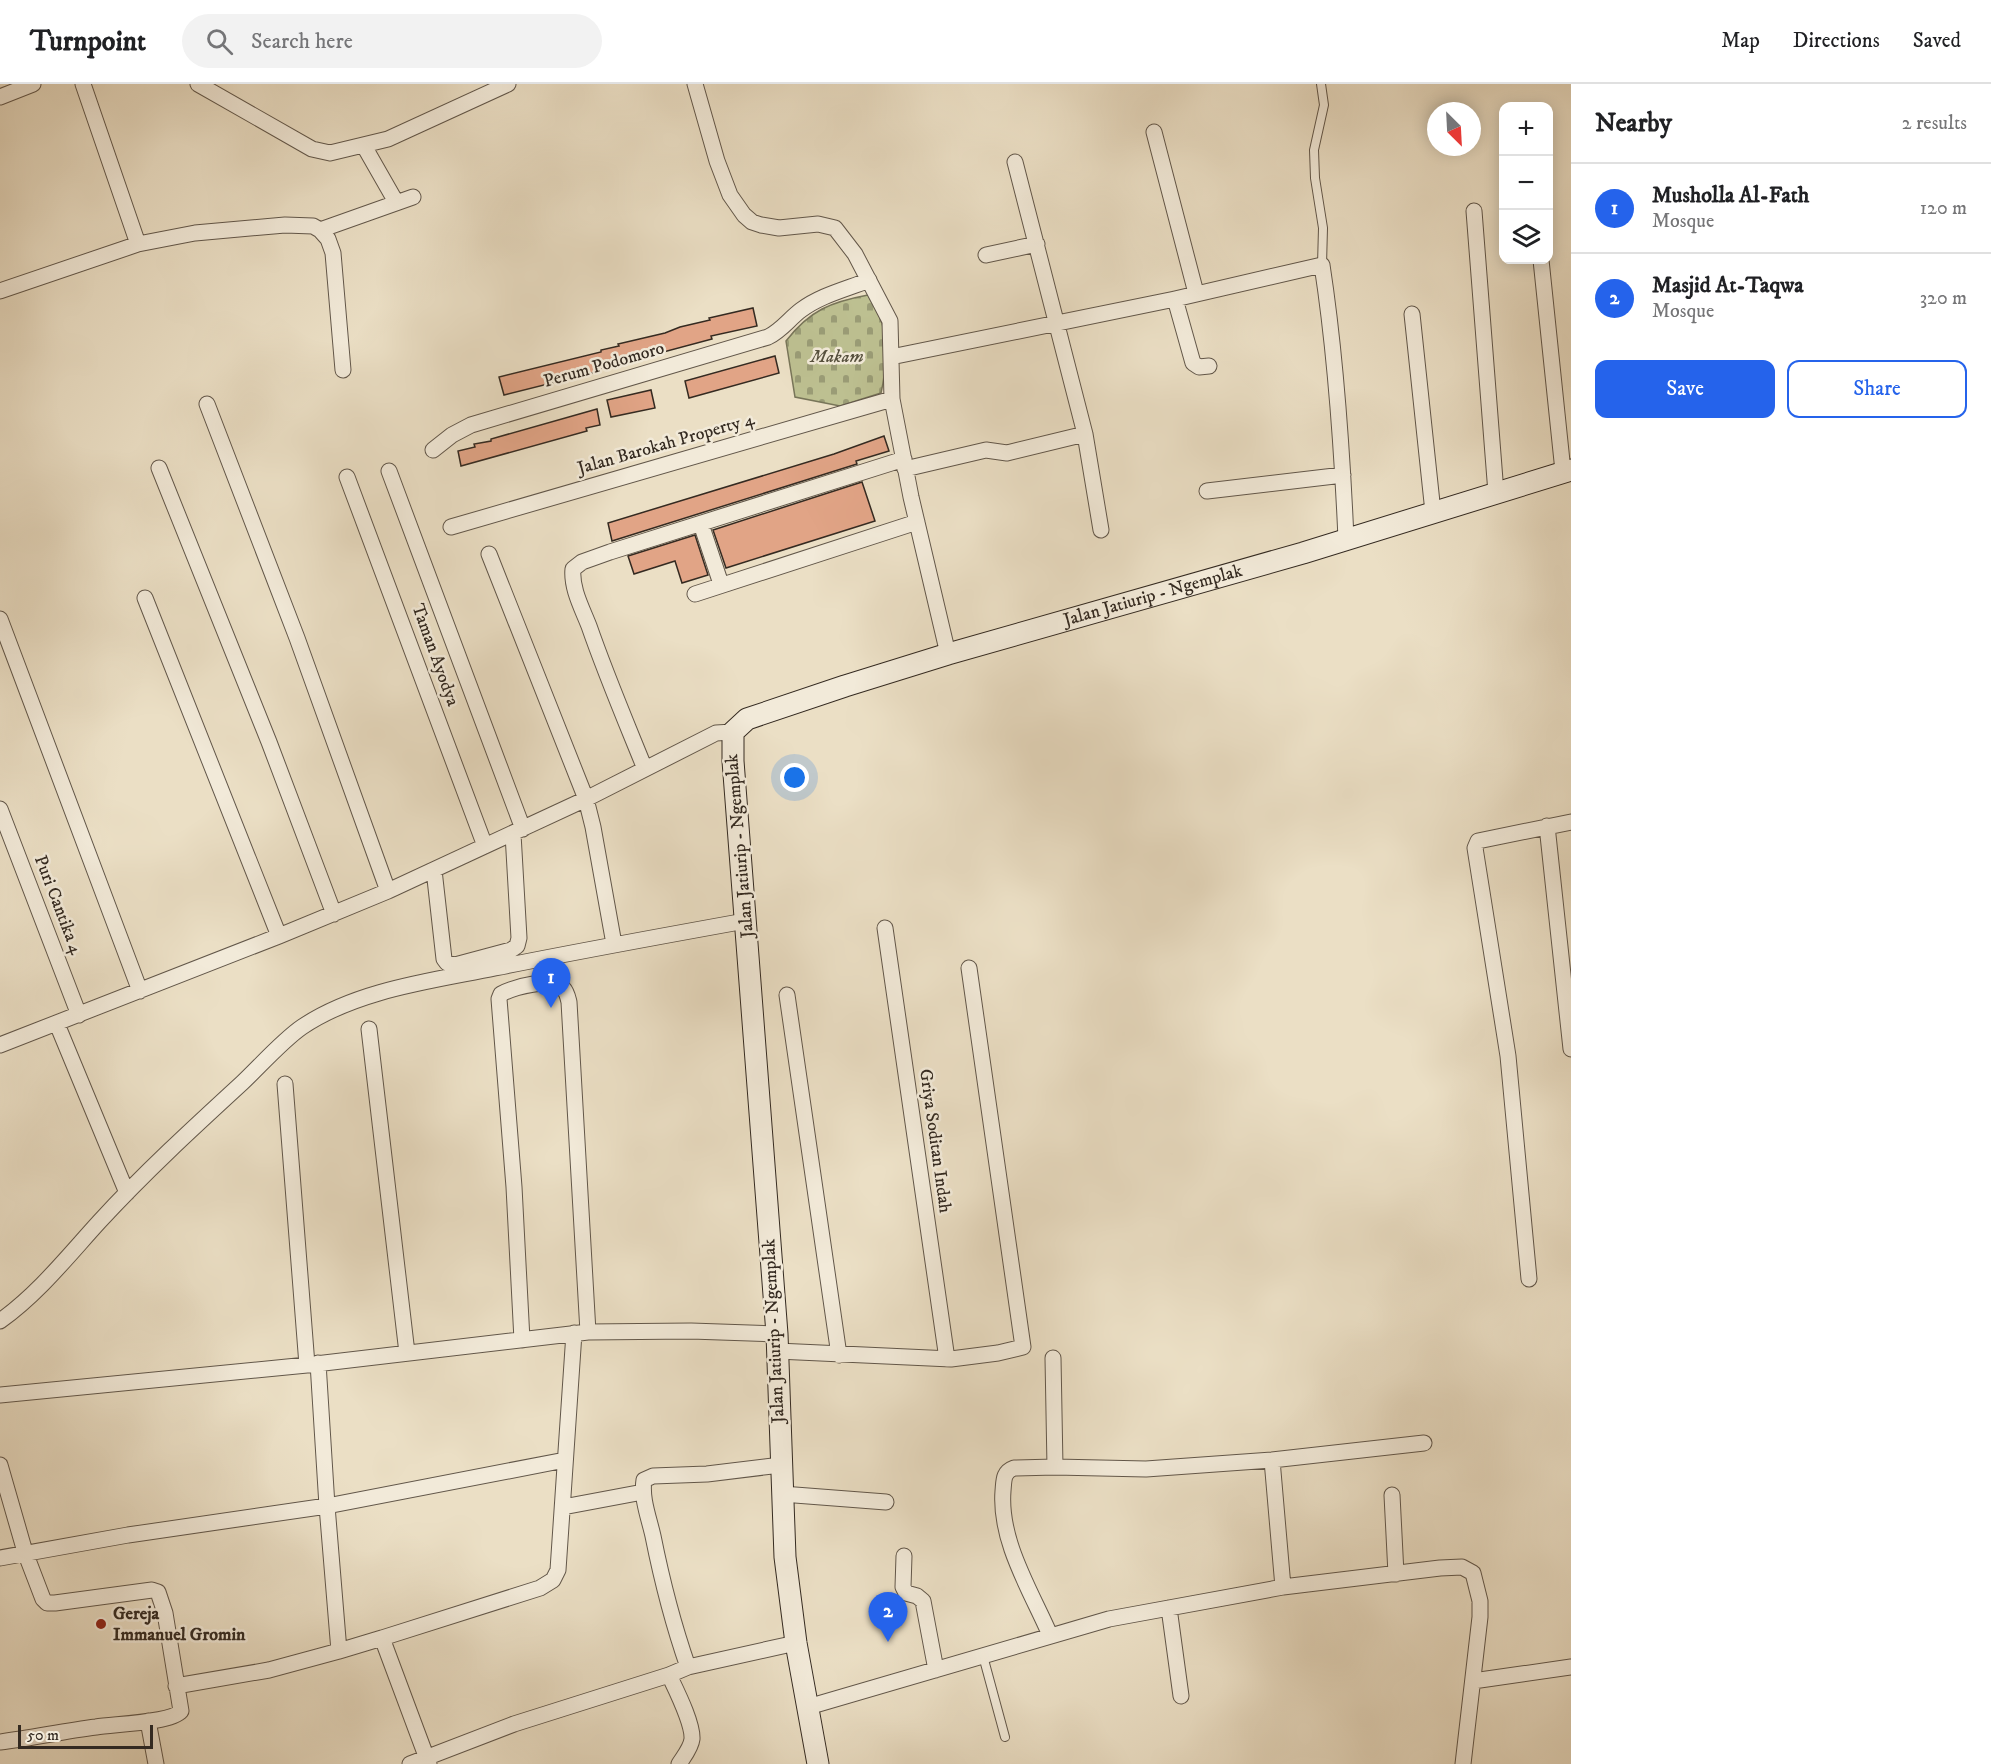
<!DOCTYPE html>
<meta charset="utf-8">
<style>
:root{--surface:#fff;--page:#f2f2f2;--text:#202124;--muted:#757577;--line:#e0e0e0;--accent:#2563eb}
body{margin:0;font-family:"IM FELL DW Pica",serif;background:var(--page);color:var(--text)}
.controls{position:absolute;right:18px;top:18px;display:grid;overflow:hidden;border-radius:12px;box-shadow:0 3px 15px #0003}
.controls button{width:54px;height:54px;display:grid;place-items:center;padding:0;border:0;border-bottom:2px solid var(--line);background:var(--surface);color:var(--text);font:30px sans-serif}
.compass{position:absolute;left:1427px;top:18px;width:54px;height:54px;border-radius:50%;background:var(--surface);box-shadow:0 3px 15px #0003;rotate:156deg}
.scale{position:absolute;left:18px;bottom:15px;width:135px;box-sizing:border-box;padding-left:6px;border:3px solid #342a21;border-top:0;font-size:16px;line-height:21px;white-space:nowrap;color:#342a21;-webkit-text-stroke:4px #f2ead9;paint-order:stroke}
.you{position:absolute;left:795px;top:694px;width:21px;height:21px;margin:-15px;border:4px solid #fff;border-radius:50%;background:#1a73e8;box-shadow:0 0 0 9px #1a73e833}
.badge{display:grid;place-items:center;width:39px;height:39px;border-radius:50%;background:var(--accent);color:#fff;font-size:20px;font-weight:700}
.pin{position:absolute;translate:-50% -50px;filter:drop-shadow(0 2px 3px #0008)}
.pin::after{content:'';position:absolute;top:32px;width:21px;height:18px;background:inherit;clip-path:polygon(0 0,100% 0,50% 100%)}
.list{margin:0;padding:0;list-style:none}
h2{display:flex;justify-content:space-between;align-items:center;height:78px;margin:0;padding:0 24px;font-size:26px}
h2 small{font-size:20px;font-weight:400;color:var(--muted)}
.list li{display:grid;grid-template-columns:39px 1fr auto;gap:18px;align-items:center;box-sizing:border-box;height:90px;padding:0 24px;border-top:2px solid var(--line)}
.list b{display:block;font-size:22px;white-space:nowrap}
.list p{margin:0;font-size:20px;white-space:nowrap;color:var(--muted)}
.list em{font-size:20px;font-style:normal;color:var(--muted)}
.actions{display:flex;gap:12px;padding:18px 24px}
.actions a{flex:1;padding:14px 0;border:2px solid var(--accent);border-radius:12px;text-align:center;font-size:21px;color:var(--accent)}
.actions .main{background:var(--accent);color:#fff}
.icon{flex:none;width:33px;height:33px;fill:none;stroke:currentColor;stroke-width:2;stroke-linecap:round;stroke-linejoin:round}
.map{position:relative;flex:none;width:1571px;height:1680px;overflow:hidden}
header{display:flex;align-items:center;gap:36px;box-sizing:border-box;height:84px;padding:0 30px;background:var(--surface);border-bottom:2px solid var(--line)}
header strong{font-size:28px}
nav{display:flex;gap:33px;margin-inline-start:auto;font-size:21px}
.search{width:420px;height:54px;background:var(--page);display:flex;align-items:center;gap:15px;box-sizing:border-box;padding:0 21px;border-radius:33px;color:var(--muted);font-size:22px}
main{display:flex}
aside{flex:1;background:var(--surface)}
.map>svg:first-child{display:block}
.cemetery{fill:url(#cemetery-stones);stroke:#787559;stroke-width:1.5}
.building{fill:#e1a486;stroke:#342a21;stroke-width:1.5}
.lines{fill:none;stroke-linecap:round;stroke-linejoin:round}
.lane-casing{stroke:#62574a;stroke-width:10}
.street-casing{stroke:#62574a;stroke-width:17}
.secondary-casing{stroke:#342a21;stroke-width:23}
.lane{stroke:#f2ead9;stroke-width:8}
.street{stroke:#f2ead9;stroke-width:15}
.secondary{stroke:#f2ead9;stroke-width:21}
.poi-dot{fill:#8f2418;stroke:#f2ead9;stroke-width:2}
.labels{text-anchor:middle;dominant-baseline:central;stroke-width:5;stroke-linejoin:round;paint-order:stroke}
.park-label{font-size:18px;font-style:italic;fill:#56503d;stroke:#f2ead9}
.street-label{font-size:18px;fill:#342a21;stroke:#f2ead9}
.poi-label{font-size:18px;font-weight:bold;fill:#342a21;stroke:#f2ead9;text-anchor:start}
</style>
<header>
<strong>Turnpoint</strong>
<div class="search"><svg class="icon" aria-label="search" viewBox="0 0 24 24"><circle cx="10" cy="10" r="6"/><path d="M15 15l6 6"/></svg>Search here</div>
<nav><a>Map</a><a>Directions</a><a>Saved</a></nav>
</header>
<main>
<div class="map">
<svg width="1571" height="1680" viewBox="0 0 1571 1680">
<defs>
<pattern id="cemetery-stones" width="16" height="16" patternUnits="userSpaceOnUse" patternTransform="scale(1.5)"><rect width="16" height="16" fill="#bdc091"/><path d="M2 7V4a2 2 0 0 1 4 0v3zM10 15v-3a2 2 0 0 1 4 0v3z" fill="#9a9c76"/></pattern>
</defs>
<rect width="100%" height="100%" fill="#ebdfc5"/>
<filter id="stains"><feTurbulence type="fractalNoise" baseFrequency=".00333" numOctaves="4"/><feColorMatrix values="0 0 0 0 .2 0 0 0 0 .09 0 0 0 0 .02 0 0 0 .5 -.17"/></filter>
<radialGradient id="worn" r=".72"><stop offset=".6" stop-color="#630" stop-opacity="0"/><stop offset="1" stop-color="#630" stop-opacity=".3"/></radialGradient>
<path class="cemetery" d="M868,211C872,218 877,225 880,233C888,254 886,288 881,309L840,322L795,313L786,257C810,226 831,218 868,211Z"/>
<path class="building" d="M753,224L757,242L711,252L712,255L596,286V288L504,311L499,293L601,268V266L619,262L618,260L665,249L680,243L710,236L709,234Z
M775,272L779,289L689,314L685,297Z
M651,306L655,324L611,333L607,316Z
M597,325L600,341L586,344L587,347L461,382L458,367L475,363L474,360L491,357V355Z
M884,352L889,367L856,377L857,380L612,457L608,439L834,370Z
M862,398L875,437L726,484L713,446Z
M695,451L708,491L682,499L675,477L634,490L628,472Z"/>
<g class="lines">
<g class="lane-casing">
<path id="lane" d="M1321,0L1324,21L1314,66L1315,94L1323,144L1322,181
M983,1572L1005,1653"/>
</g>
<g class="street-casing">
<path id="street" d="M83,0L138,160
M198,0L312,65L330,69L388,55L508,0
M695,0L717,77L730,111L744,131L752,138L761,141L779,144L818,140L835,144L855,170L890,237L892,315L911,413L948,570
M0,13L33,0
M1154,48L1196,209
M364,62L396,118
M1474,127L1496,409
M320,146L413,113
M986,171L1037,160
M1541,176L1563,387
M0,207L138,160L195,149L285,141L313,142L320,146L328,155L333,169L343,286
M1175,215L1193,279L1199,283L1209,282
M1412,230L1433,428
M891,273L1175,215L1322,181C1336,272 1342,364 1346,455
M207,320L297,554L388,807
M1085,350L1101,446
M433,366L452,351L471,341L768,253C782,246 789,235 801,226C821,211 847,205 869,196
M159,384L269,658L334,830
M905,385L986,366L1007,369L1085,350L1015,78
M389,387L523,745
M347,393L485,762
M1207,407L1343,391
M701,440L721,500
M451,443L892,315
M489,470L586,715L593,743L614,860
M695,510L917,438
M145,514L279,852
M0,535L140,907
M645,685C626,638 606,591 589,542C582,524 571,504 573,485L582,478L610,468L904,375
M0,725L79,931
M1547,742L1571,965
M434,786L444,875L447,879L455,881L511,866L517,862L519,854L513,750
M885,844L947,1275
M787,911L839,1271
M57,940L127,1109
M369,945L407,1269
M0,961L279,852L388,807L586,715L716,649L733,648
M285,1000L307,1281
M1529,1195L1508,972L1475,764L1478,757L1571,738
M0,1237C38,1210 68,1172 99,1138C144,1089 193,1044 242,999C260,982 283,956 302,943C357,906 431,897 495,884C579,867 662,852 745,837
M522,1256L514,1103L499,915L501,910C514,903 551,893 563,904C567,908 568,914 569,918L588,1248
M777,1267L951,1275L998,1269L1023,1263L969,884
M318,1279L327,1422L339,1567L382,1554
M0,1311L307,1281L588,1248L691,1247L777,1250
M1272,1376L1283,1503
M0,1381L25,1468L43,1515L47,1519H55L152,1506L158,1508L165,1529L181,1627C171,1639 114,1640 96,1643C64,1647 32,1654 0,1658
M1055,1383L1146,1385L1272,1376L1424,1359
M782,1410L886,1418
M1392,1411L1396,1490
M563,1423L643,1408
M904,1472L903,1503L906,1509L917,1512L923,1517L936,1586
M0,1474L128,1451L327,1422L565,1376
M1169,1524L1181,1612
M1050,1551C1031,1507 999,1457 1003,1407C1004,1396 1003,1388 1014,1384L1055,1383L1053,1274
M688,1583C673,1540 662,1497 653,1452C649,1434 641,1414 644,1396L653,1392L707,1390L781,1381
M669,1591C676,1606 693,1639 692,1655C691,1664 684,1672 679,1680
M1473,1597L1571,1583
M176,1602L269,1586L339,1567
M808,1623L1109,1535L1283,1503L1440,1484L1462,1483L1473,1489L1480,1517V1533L1463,1680
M148,1637L156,1680
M410,1680L514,1640L669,1591L688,1583L796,1559
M429,1680L382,1554L540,1504L553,1496L558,1486L574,1249"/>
</g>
<g class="secondary-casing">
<g id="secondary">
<path id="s1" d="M818,1680L796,1559L785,1473L777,1250L733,677V648L747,635L845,602L948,570L1303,469L1571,386"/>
</g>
</g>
<use href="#lane" class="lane"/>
<use href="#street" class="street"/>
<use href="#secondary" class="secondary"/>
</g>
<circle class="poi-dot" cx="101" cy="1540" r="6"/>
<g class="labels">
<g class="park-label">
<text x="837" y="273">Makam</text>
</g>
<g class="street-label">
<text transform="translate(604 281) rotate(-16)">Perum Podomoro</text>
<text transform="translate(666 360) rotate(-16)">Jalan Barokah Property 4</text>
<text stroke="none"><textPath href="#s1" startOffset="1480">Jalan Jatiurip - Ngemplak</textPath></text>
<text transform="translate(435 571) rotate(70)">Taman Ayodya</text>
<text transform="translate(740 762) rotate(-95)">Jalan Jatiurip - Ngemplak</text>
<text transform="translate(58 821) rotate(69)">Puri Cantika 4</text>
<text transform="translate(935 1057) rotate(82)">Griya Soditan Indah</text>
<text transform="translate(774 1247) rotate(-93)">Jalan Jatiurip - Ngemplak</text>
</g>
<g class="poi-label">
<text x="113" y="1530">Gereja<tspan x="113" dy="21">Immanuel Gromin</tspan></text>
</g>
</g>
<rect width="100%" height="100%" filter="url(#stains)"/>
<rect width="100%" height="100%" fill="url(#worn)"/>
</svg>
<div class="controls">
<button>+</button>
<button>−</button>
<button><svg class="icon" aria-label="layers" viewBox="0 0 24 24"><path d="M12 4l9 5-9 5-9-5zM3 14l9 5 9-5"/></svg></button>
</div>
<svg class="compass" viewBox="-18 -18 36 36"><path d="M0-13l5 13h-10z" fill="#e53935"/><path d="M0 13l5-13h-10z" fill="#757577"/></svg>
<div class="scale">50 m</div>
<div class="you"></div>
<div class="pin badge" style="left:551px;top:924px">1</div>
<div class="pin badge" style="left:888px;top:1558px">2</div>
</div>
<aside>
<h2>Nearby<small>2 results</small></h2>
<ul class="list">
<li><span class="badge">1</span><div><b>Musholla Al-Fath</b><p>Mosque</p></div><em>120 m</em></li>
<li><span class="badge">2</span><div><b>Masjid At-Taqwa</b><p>Mosque</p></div><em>320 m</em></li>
</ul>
<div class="actions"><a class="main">Save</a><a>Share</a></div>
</aside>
</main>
